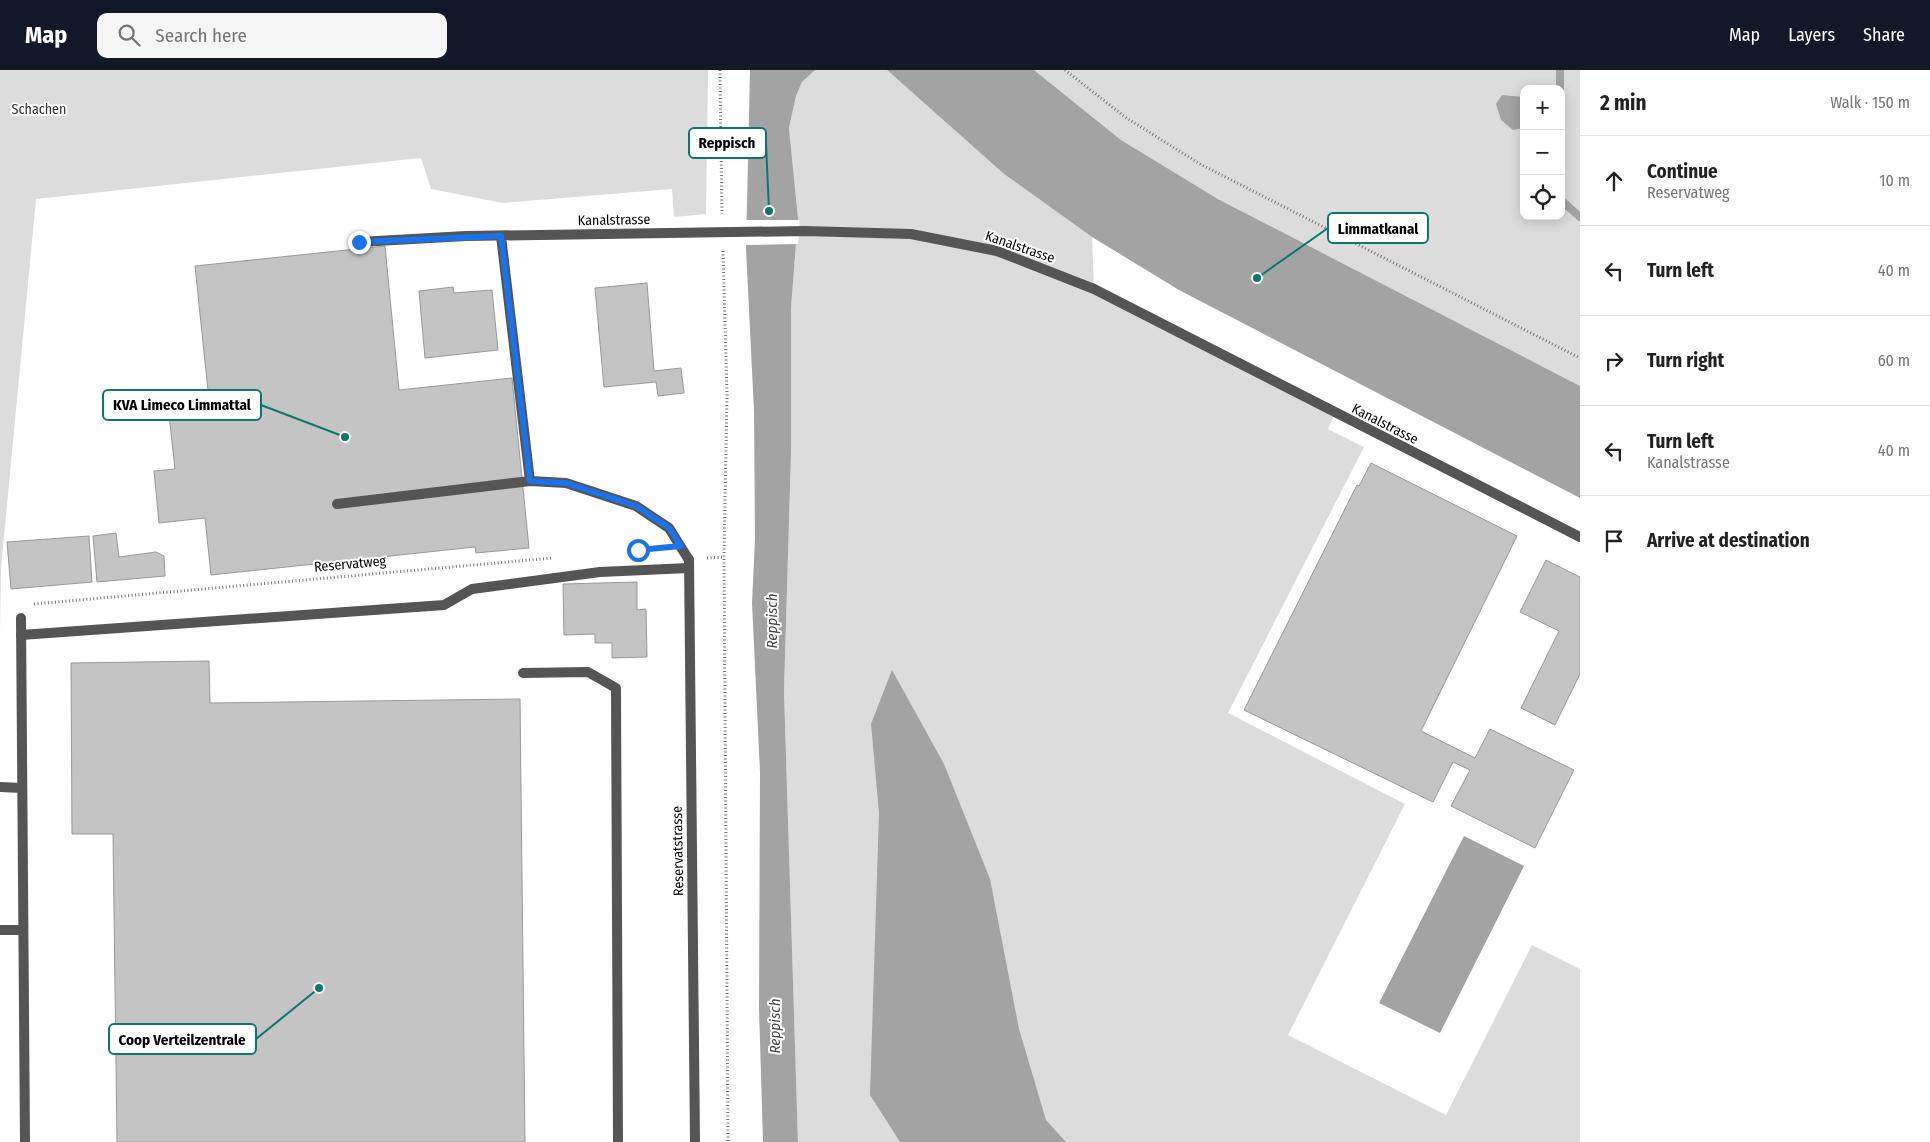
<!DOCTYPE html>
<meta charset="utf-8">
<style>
:root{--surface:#fff;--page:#f6f6f6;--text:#222;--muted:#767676;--line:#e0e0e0;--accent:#111827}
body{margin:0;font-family:"Fira Sans Condensed",sans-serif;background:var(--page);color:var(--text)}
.controls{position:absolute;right:15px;top:15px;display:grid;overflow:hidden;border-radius:10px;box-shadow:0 2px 12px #0003}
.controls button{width:45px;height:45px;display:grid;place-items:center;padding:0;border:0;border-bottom:1px solid var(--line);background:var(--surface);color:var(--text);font:25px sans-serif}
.stop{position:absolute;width:15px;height:15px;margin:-11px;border:4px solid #1a73e8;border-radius:50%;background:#fff}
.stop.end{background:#1a73e8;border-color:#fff;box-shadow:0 1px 5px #0008}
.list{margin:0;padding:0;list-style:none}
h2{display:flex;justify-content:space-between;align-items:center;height:65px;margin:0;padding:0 20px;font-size:21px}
h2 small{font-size:16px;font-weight:400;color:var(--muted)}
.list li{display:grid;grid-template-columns:32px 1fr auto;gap:15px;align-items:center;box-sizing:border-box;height:90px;padding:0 20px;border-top:1px solid var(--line)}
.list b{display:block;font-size:19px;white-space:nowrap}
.list p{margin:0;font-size:16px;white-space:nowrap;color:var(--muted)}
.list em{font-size:16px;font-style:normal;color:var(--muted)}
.icon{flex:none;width:28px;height:28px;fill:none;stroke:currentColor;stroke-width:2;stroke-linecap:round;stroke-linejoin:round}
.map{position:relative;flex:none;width:1580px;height:1072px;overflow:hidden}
header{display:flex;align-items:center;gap:30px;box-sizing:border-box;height:70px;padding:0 25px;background:var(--accent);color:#fff}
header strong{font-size:24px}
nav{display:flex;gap:28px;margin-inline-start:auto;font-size:18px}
.search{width:350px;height:45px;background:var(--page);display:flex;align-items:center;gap:12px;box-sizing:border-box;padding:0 18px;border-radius:10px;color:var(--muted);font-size:19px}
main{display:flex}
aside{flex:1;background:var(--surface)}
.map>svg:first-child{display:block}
.green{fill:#dcdcdc;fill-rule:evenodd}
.water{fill:#a3a3a3}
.pier{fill:#fff}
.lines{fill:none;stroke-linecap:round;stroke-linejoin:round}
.stream{stroke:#a3a3a3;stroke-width:8}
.building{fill:#c4c4c4;stroke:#999}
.path{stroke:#777;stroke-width:3;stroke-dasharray:1 2.5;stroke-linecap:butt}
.lane{stroke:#555;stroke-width:10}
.street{stroke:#555;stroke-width:10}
.route{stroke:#1a73e8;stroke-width:6}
.labels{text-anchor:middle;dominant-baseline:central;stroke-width:4;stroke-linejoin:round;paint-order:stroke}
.park-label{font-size:14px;fill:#333;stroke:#fff}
.street-label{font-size:14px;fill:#000;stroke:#fff}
.water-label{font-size:15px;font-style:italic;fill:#444;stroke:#fff}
.leader{fill:none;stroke:#0f766e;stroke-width:2}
.callout-dot{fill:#0f766e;stroke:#fff;stroke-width:2}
.callout{fill:#fff;stroke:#0f766e;stroke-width:2}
.callout-label{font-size:15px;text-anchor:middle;font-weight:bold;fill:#000}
</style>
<header>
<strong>Map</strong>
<div class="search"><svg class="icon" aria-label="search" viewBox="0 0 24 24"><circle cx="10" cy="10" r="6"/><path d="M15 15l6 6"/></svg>Search here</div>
<nav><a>Map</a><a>Layers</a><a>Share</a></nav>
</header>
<main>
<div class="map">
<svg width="1580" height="1072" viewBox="0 0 1580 1072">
<rect width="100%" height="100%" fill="#fff"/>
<path class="green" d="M0,0H708L706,144L674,147L672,119L503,133L431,119L421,88L36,129L1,498L0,563Z
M815,0H887L1004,104L1092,167L1094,219L1335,344L1328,359L1364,377L1228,643L1405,734L1288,965L1446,1045L1532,875L1580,899V1072H798L784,621L791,384V239L798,148L789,58L796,26L802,12Z
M1034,0H1580V316L1218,129L1121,70ZM1524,19H1561V146H1524Z"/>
<path class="water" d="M750,0H815L802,12L796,26L789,58L798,148L791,239V384L784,621L798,1072H763L759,938L760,702L752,533L755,469L754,341L746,179Z
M887,0H1034L1121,70L1218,129L1580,316V428L1179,220L1092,167L1004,104Z
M1502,25L1524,27V58L1513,60L1501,50L1496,34Z
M892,600L944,694L990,809L1019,959L1046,1050L1066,1072H900L870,1025L879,743L871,654Z
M1464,766L1524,796L1440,963L1379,933Z"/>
<path class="pier" d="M744,150H800L798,174L744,175Z"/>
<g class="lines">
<path class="stream" d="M1560,0V19
M1561,130L1580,147"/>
</g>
<path class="building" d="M385,176L399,320L512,308L529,478L476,483L475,477L211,505L205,448L159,453L154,401L175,399L168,335L209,330L195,196Z
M647,213L654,301L681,298L684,323L658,326L656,312L604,317L595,218Z
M453,217L454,223L492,220L498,280L425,288L419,221Z
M1371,393L1517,466L1421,661L1475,688L1490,659L1574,700L1535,778L1451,736L1470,700L1453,692L1433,732L1244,640L1357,415L1359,416Z
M116,463L119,487L156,482L164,486L165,506L97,512L93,466Z
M89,466L92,512L11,519L7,472Z
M1546,490L1580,507V604L1555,655L1521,638L1559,561L1520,542Z
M637,512V540L646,539L647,587L612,588V573H595V564L564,565L563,514Z
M209,591L210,633L520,629L525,1072H117L113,764H72L71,593Z"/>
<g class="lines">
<path class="path" d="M720,0L722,144
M1065,0L1125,47L1200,94L1580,288
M723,181L727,325L724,487L728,1072
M641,480L660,478
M707,488L724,487
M34,534L553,488"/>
<path class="lane" d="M501,166L530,411
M359,172L466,166L805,161L911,164L997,181L1094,219L1580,467
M337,434L530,411L566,413L636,436L669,458L689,490
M21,565L444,535L472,519L600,502L689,498
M523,603L588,602L616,618L618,1072
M0,717L22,718
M0,860H23"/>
<path class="street" d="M689,490L695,1072
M21,548L25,1072"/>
</g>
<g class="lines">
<path class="route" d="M359,172L501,166L530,411L566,413L636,436L669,458L681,476L638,480"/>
</g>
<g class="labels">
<g class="park-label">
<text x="39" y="39">Schachen</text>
</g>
<g class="street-label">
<text transform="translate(614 150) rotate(-1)">Kanalstrasse</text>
<text transform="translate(1020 177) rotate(19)">Kanalstrasse</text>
<text transform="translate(1385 354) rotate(27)">Kanalstrasse</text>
<text transform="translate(350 494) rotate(-5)">Reservatweg</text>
<text transform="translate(678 781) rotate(-91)">Reservatstrasse</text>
</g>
<g class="water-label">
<text transform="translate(772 551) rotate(-90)">Reppisch</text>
<text transform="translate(775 956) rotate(-90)">Reppisch</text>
</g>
</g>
<path class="leader" d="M769 141L766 73M1257 208L1328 158M345 367L261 335M319 918L256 969"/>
<g class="callout-dot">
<circle cx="769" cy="141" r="5"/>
<circle cx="1257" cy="208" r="5"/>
<circle cx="345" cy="367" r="5"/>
<circle cx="319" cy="918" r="5"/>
</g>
<g class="callout">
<rect x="689" y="58" width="77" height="30" rx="5"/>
<rect x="1328" y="143" width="100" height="30" rx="5"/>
<rect x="103" y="320" width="158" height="30" rx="5"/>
<rect x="109" y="954" width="147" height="30" rx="5"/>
</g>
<g class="callout-label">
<text x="727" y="78">Reppisch</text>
<text x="1378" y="164">Limmatkanal</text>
<text x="182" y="340">KVA Limeco Limmattal</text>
<text x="182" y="975">Coop Verteilzentrale</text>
</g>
</svg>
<div class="controls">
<button>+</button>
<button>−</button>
<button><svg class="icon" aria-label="locate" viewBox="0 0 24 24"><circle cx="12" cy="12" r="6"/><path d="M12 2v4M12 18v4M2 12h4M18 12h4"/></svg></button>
</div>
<div class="stop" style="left:638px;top:480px"></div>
<div class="stop end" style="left:359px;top:172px"></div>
</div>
<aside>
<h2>2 min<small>Walk · 150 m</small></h2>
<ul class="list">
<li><svg class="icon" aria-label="ahead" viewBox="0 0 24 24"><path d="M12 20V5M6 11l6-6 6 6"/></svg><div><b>Continue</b><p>Reservatweg</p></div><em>10 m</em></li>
<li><svg class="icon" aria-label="left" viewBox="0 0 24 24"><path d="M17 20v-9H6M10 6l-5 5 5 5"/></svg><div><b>Turn left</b></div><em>40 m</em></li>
<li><svg class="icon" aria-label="right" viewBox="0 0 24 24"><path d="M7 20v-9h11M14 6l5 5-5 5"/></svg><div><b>Turn right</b></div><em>60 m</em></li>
<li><svg class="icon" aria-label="left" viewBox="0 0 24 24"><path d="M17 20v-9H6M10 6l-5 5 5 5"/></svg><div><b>Turn left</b><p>Kanalstrasse</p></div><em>40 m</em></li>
<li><svg class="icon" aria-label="arrive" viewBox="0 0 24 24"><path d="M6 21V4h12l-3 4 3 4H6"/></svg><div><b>Arrive at destination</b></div></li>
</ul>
</aside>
</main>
